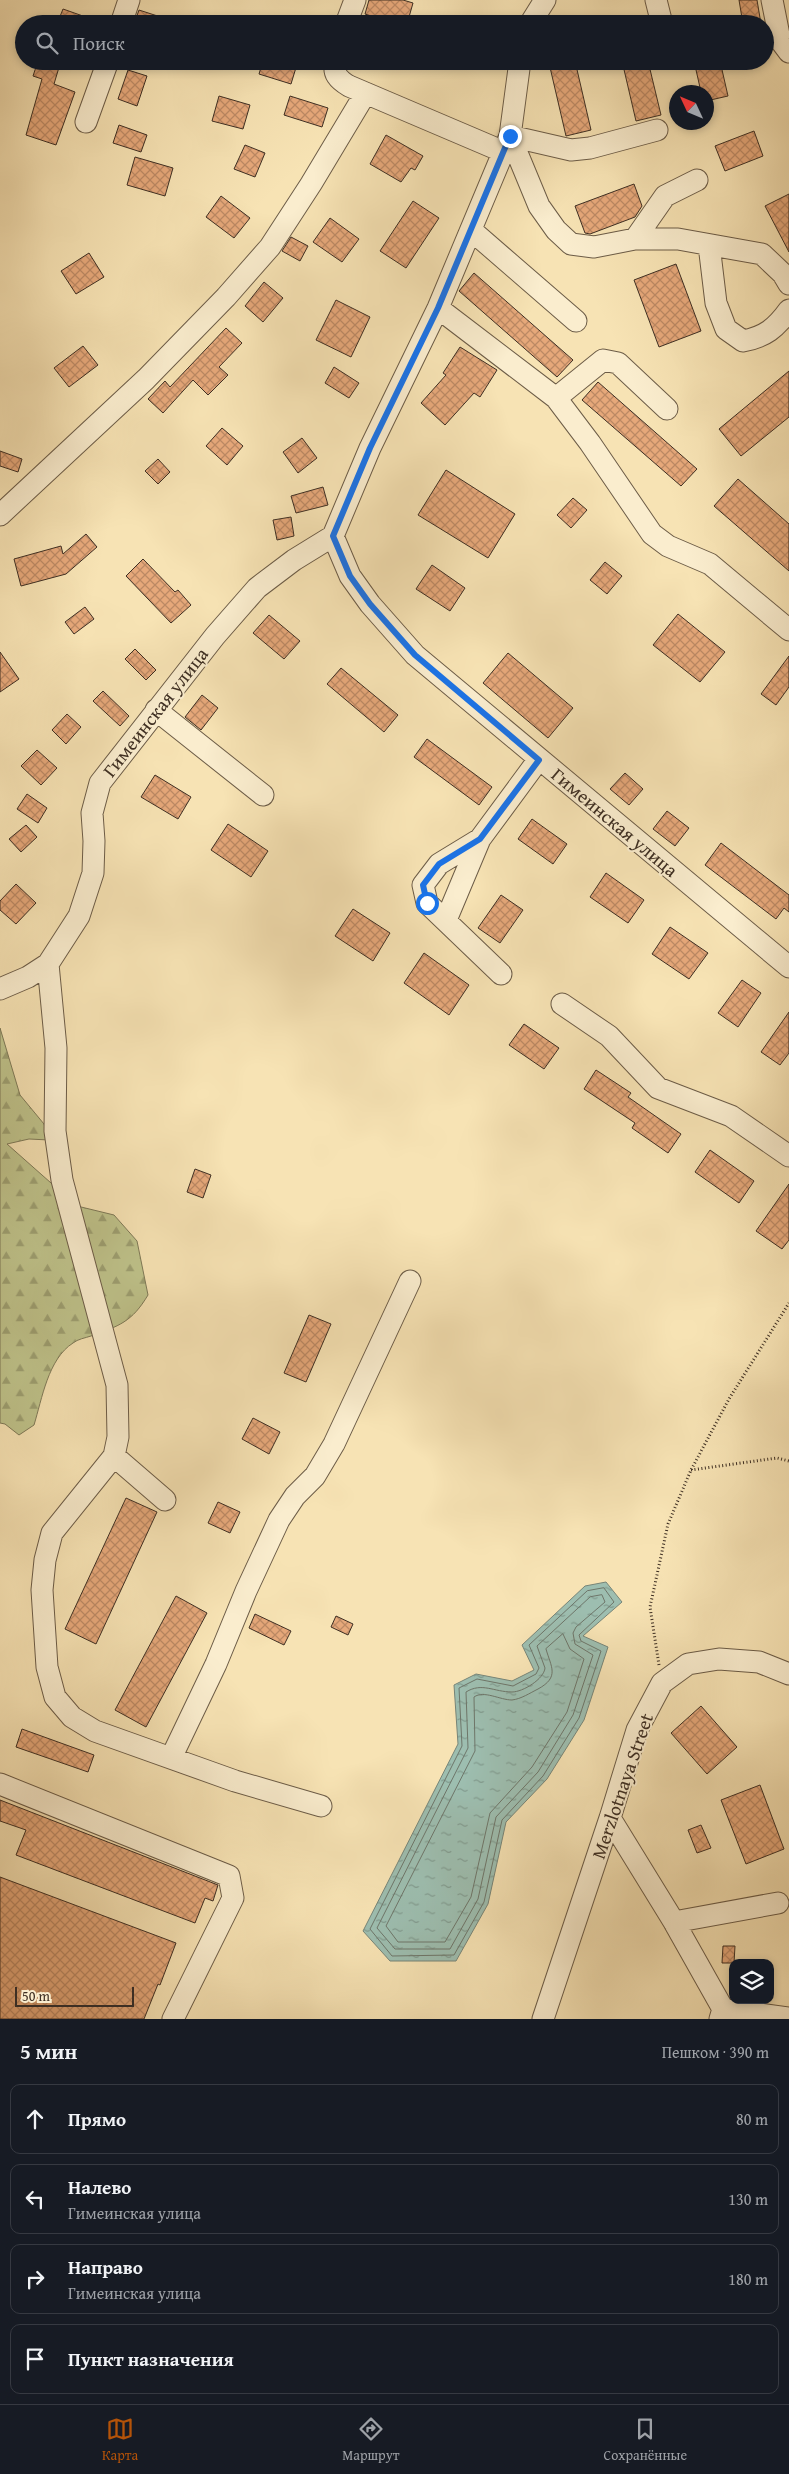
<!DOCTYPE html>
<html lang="ru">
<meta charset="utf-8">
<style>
:root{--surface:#171b24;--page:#20242c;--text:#f1f3f6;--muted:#9ea1a6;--line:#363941;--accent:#b45309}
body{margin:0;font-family:"Gentium Book Plus",serif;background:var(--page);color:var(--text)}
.controls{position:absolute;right:15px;bottom:15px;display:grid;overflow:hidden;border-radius:10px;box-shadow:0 2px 8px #0003}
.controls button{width:45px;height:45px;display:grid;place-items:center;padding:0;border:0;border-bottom:1px solid var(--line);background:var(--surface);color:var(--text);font:25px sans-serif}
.compass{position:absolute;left:669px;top:85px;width:45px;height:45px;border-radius:50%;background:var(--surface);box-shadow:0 2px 8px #0003;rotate:314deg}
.scale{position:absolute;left:15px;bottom:12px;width:119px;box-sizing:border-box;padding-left:5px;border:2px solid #3e2f23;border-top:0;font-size:14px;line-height:18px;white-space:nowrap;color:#3e2f23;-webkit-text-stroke:4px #faedce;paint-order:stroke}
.stop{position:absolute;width:15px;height:15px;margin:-11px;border:4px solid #1a73e8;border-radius:50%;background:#fff}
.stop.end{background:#1a73e8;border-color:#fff;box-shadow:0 1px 5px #0008}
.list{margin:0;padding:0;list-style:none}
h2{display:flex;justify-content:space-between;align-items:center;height:65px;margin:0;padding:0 20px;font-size:21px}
h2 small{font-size:16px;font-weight:400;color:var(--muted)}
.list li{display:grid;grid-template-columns:32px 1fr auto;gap:15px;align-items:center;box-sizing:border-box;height:70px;margin:0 10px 10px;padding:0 10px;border:1px solid var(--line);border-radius:10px}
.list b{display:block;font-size:19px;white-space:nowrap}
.list p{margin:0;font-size:16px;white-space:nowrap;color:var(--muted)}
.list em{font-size:16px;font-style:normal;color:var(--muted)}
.icon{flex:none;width:28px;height:28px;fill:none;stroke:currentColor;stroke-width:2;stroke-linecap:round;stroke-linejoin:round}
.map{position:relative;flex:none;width:789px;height:2019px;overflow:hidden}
.search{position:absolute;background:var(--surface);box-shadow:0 2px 8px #0003;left:15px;right:15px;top:15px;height:55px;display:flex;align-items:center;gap:12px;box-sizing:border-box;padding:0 18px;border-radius:28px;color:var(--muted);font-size:19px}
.sheet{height:385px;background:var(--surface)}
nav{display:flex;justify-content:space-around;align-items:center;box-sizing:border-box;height:70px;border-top:1px solid var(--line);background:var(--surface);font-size:14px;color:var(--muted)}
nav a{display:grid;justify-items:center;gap:2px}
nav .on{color:var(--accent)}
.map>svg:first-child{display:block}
.forest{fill:url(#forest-firs);stroke:#7e7957}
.water{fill:url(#water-ripples);stroke:#778578}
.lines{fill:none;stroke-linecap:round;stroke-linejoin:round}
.shore{stroke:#6e766a;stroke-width:1}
.building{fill:url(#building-cross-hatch);stroke:#3e2f23}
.minor-casing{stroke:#6c5c47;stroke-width:23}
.path{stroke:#3e2f23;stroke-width:3;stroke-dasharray:1 2.5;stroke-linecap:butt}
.minor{stroke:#faedce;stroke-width:21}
.route{stroke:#1a73e8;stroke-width:6}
.labels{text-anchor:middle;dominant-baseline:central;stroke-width:4;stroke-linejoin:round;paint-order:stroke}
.street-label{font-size:19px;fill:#3e2f23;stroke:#faedce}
</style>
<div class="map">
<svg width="789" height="2019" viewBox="0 0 789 2019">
<defs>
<pattern id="forest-firs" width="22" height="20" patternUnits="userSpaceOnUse" patternTransform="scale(1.25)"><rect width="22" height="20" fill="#bfc38b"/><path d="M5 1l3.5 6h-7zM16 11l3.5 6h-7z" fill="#9d9f71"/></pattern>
<pattern id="water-ripples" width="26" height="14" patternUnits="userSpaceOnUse" patternTransform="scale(1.25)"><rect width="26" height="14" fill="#9dbeb0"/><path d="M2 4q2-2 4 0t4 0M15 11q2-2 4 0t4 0" fill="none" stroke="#819b8f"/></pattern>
<pattern id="building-cross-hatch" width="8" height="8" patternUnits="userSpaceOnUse" patternTransform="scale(1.25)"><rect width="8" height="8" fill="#e6a87a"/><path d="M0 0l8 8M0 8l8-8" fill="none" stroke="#bc8964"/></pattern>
</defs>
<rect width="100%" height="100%" fill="#f7e3b4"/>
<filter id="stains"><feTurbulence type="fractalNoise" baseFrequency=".004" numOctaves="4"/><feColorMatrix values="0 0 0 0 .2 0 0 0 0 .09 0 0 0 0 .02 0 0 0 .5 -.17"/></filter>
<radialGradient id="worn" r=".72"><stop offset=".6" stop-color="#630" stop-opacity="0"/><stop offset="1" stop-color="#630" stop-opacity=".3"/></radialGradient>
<path class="forest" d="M0,1028L20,1095L44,1124L49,1140L29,1139L7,1144L77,1206L114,1215L137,1241L148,1295C132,1322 119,1326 91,1336C85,1338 78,1339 73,1343C48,1359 42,1399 34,1425L19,1435L5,1424L0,1423Z"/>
<path class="water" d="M606,1582L622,1602L583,1636L608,1647L584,1720L547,1779L506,1822L488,1904L456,1961H390L363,1931L458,1744L454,1685L476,1674L512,1681L534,1670L522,1645L585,1586Z"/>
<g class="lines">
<path class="shore" d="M604,1588L614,1602L579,1635L581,1641L601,1651L579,1718L543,1776L502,1820L484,1902L454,1955L392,1956L370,1929L462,1746L459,1688L477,1679L513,1686L536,1674L539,1668L529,1645L587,1591Z
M602,1595L605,1602L576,1627L573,1633L575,1644L593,1655L573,1715L538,1772L496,1817L478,1899L450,1949H395L377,1928L468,1748L466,1692C482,1682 494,1692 512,1692C523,1692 544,1679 545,1668L537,1646L590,1597Z
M563,1634L570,1649L584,1659L567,1712L532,1767L490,1813L471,1897L445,1942H398L386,1926L475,1751L474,1697C484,1690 500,1700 512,1700C521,1699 530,1693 538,1689C560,1677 551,1667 546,1649Z"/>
</g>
<path class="building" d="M369,0H403L413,3L407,24H396L365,14Z
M739,0H757L761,24H743Z
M63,9L100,22L99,24H57Z
M139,10L173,21L172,24H134Z
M38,61L60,64L54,84L75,92L56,145L26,135L42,79L33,76Z
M263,61H298L291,84L259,74Z
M557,61H575L591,130L566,136L549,63Z
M622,61H648L661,115L636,121Z
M694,61H720L728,96L706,101V92H701Z
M128,70L147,76L137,106L118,99Z
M219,96L250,105L243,129L212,121Z
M290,96L328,108L322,127L284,115Z
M119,125L147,135L141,152L113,143Z
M754,131L763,156L725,171L715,146Z
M386,135L423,156L415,170L411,168L401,182L370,164Z
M245,145L265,153L255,177L234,169Z
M135,157L173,168L165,196L127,185Z
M634,184L642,206L635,217L590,234L585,233L575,206Z
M789,194V252L765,206Z
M221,196L250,218L234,238L206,217Z
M413,201L439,218L406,268L380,251Z
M330,218L359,239L342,262L313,242Z
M291,237L308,246L300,261L282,251Z
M89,253L104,277L76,294L61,271Z
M676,264L701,331L659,347L634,280Z
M474,273L573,360L557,377L459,291Z
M264,282L283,298L263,322L245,306Z
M336,300L370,317L351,357L316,340Z
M226,328L242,343L219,367L228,375L208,395L193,380L163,413L148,399L165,381L170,387Z
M83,346L98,365L69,387L54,368Z
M460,347L497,370L480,397L474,393L445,425L421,403L446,375L443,373Z
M334,367L359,383L349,398L325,383Z
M789,371V417L741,456L719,429Z
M598,382L697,469L681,486L582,400Z
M222,428L243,446L227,465L206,446Z
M302,438L317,458L298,473L283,452Z
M0,451L22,459L18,472L0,466Z
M158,459L170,472L158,484L145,471Z
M446,470L515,514L488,558L418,515Z
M738,479L789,524V571L714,506Z
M323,487L328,505L296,513L291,496Z
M573,498L587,510L571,528L557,515Z
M291,517L294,536L277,540L273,520Z
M86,534L97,547L66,574L21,586L14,559L61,546L63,554Z
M143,559L175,592L178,590L191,605L171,623L126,576Z
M605,562L622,576L607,594L590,580Z
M432,565L465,588L450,611L416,589Z
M85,607L94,619L74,634L65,622Z
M678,614L725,652L700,682L653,645Z
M269,615L300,641L284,659L253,633Z
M135,649L156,670L146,680L125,659Z
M0,652L19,679L0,692Z
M508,653L573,708L548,738L483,683Z
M789,656V687L776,705L761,694Z
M341,668L398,715L384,732L327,684Z
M103,691L129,716L120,726L93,701Z
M202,695L218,708L201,730L185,717Z
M67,714L81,727L66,744L52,730Z
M427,739L492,787L479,805L414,757Z
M37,750L57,768L41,785L21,766Z
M625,773L643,789L629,805L610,789Z
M155,775L191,797L178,819L141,797Z
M27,794L47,808L38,823L17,809Z
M667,811L689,828L675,846L653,829Z
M532,819L567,844L553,864L518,839Z
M228,824L268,851L251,877L211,850Z
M26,825L37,837L21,852L9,839Z
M721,843L789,895V912L784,908L776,919L705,865Z
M606,873L644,900L628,923L590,897Z
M16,884L36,903L16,924L0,910V901Z
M501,895L523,910L500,943L478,928Z
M353,909L390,933L373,961L335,936Z
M670,927L708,953L689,979L652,954Z
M424,953L469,985L449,1015L404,983Z
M742,980L761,993L738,1027L718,1013Z
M789,1012V1053L780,1065L761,1052Z
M524,1024L559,1048L544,1069L509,1045Z
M596,1070L631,1093L628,1097L681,1134L668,1153L632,1128L635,1123L584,1089Z
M710,1150L754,1181L739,1203L695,1172Z
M195,1169L211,1175L203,1198L187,1192Z
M789,1184V1240L782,1249L756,1231Z
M309,1315L331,1324L306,1382L284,1373Z
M253,1418L280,1432L269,1454L242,1439Z
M126,1498L157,1512L96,1644L65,1629Z
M218,1502L240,1512L230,1533L208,1523Z
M176,1596L207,1613L146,1727L115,1710Z
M255,1614L291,1631L284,1645L249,1628Z
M336,1616L353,1624L348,1635L331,1627Z
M701,1706L737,1747L707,1774L671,1733Z
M22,1729L94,1755L88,1772L16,1747Z
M760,1785L784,1849L746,1864L721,1800Z
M0,1800L218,1885L213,1901L205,1898L195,1923L16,1855L26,1830L0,1821Z
M701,1825L711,1848L697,1853L688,1830Z
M0,1877L176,1943L160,1985L158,1984L144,2019H0Z
M723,1946H735L734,1963H722Z"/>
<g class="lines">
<g class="minor-casing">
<path id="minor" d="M656,0L662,24
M772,0L780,40L789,52
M121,24L129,0
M346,24L355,0
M530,24L545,0
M336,61C332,74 339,80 349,86L504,152
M520,61L510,136L438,308L370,448L333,536L350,576L370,604L415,655L789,967
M86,122L108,61
M657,130L590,148L571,150L510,136L539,206L556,230L571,244L594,247L635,239H678L762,254L783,274L789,284
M471,230L576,321
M635,239L665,196L697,180
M709,245L716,303L726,329L743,341C765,337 776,328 789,310
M438,308L556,398L590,443L652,534L668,546L710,564L789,630
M556,398L603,360L618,363L667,409
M0,515L146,379L226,297L270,247L311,184L365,94
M156,710L263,795
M480,839L439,864L423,885L427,903L501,974
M446,920L480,839L539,759
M48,964L56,1048L55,1131L62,1180L117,1385L118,1437L114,1456L52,1533L45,1560L42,1590L47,1667L55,1697L72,1717L95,1731L235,1781L321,1806
M0,989L28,977L48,964L79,916L93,873L94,841L92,813L100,783L215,636L257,588L294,560L333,536
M562,1004L609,1036L658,1088L731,1116L789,1156
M114,1456L165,1500
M171,1758L216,1664L246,1591L279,1520L295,1496L315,1476L334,1444L410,1281
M0,1784L229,1876L233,1898L173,2019
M610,1818L674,1922L723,2009L720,2019
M674,1922L778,1903
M723,2009L789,2018
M543,2019L610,1818L637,1730L662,1683L688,1664L719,1659L759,1662L789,1674"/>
</g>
<path class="path" d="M691,1470L777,1458L789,1461
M659,1665L650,1607L668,1524L691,1470L729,1399L789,1303"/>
<use href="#minor" class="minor"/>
</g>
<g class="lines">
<path class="route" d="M427,903L423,885L439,864L480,839L539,760L415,655L370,604L350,576L333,536L370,448L438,308L510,136"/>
</g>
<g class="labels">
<g class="street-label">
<text transform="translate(155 712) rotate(-52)">Гимеинская улица</text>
<text transform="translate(615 822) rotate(40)">Гимеинская улица</text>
<text transform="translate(622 1786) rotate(-71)">Merzlotnaya Street</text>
</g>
</g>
<rect width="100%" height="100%" filter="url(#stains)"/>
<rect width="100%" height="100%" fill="url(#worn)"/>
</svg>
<div class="controls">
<button><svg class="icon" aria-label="layers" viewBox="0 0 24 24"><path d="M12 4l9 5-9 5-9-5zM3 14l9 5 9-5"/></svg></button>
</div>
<svg class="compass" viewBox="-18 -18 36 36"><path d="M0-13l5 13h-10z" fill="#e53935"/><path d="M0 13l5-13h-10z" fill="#9ea1a6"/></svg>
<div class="scale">50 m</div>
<div class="stop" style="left:427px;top:903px"></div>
<div class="stop end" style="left:510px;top:136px"></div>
<div class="search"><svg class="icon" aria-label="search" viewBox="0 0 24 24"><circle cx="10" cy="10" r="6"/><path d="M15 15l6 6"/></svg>Поиск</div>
</div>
<section class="sheet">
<h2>5 мин<small>Пешком · 390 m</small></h2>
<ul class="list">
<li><svg class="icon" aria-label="ahead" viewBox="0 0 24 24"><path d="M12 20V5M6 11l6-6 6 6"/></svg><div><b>Прямо</b></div><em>80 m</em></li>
<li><svg class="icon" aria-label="left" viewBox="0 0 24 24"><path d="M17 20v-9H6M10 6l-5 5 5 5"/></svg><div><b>Налево</b><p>Гимеинская улица</p></div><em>130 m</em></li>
<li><svg class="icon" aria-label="right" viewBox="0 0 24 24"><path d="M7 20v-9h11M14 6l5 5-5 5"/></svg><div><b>Направо</b><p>Гимеинская улица</p></div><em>180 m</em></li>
<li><svg class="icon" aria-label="arrive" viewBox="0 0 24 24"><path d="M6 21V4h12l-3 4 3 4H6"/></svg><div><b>Пункт назначения</b></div></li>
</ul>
</section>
<nav>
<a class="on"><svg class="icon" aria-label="map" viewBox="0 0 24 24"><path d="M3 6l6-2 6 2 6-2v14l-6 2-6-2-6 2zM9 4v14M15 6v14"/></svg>Карта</a>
<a><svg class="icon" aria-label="directions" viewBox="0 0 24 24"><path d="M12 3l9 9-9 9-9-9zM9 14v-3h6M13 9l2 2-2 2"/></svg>Маршрут</a>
<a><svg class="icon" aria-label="saved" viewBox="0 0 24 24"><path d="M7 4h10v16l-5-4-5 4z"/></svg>Сохранённые</a>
</nav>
